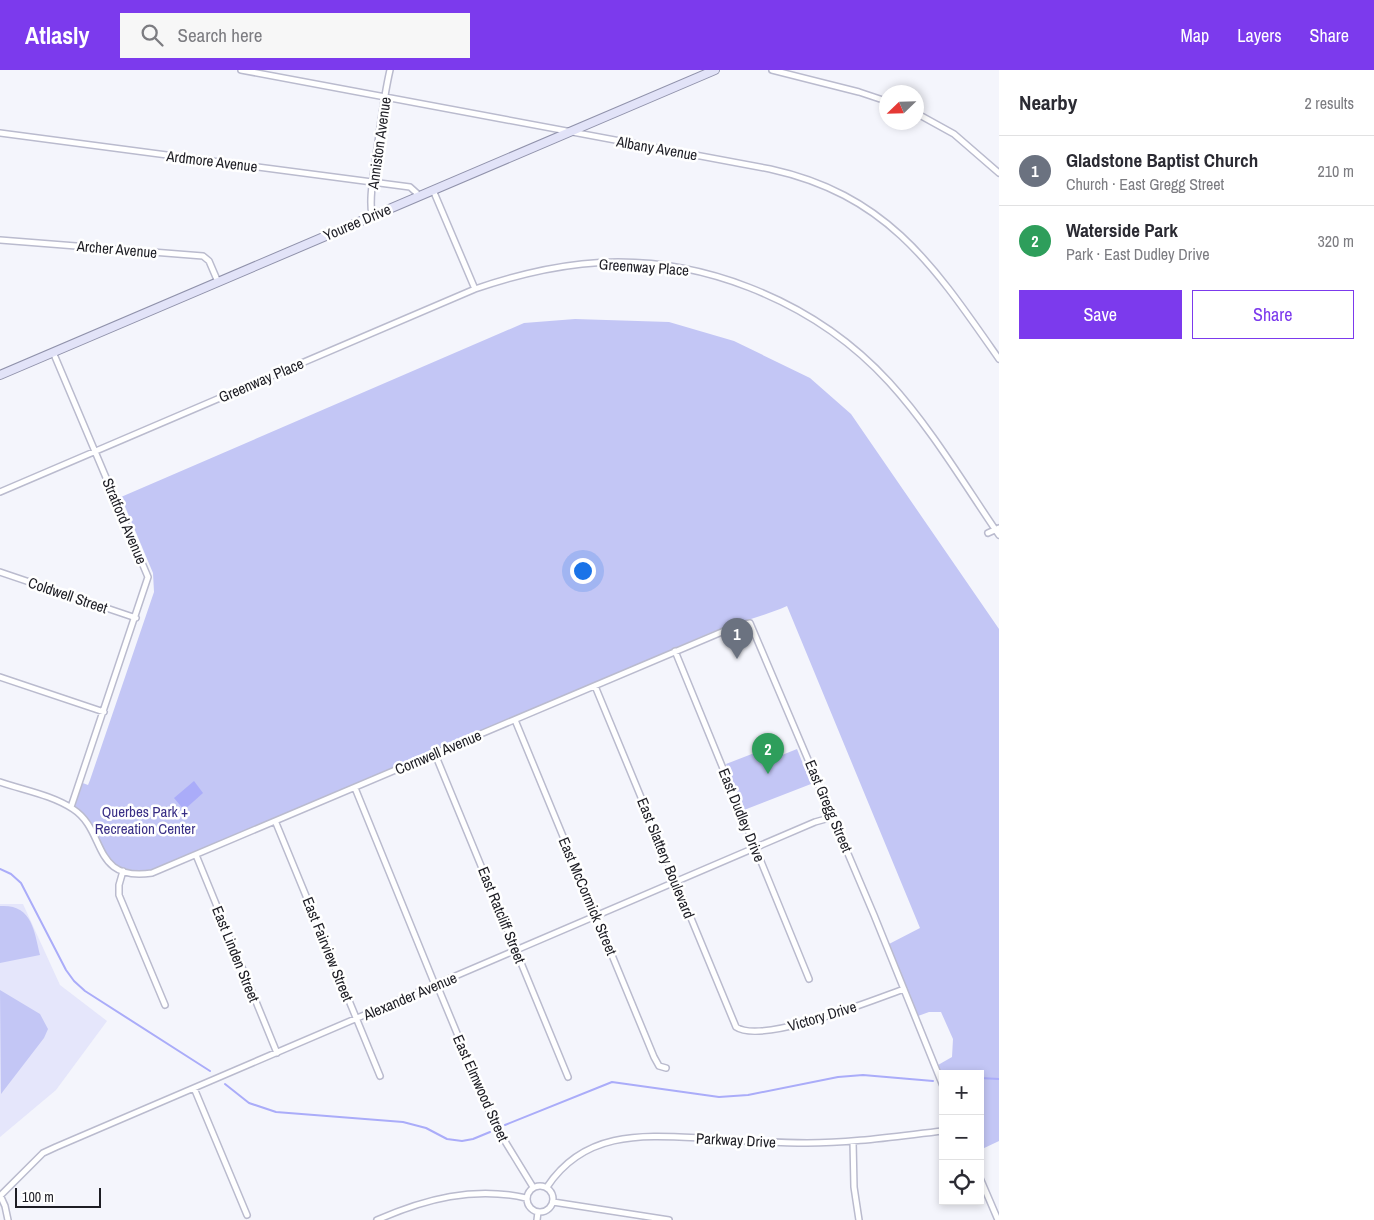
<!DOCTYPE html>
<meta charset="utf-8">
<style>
:root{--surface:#fff;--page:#f7f7f7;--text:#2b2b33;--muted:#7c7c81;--line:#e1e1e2;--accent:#7c3aed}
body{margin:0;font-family:"Archivo Narrow",sans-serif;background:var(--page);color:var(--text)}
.controls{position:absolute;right:15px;bottom:15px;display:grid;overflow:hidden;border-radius:0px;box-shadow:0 2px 8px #0003}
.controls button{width:45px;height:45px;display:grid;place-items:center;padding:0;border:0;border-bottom:1px solid var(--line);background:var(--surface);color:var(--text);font:25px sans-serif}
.compass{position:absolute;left:879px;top:15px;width:45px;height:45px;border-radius:50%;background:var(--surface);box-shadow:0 2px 8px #0003;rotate:247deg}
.scale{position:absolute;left:15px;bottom:12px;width:86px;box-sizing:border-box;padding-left:5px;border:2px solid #1d1d24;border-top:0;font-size:14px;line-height:18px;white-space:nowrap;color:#1d1d24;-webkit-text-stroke:4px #fff;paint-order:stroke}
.you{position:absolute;left:582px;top:500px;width:18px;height:18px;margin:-12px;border:4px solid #fff;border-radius:50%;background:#1a73e8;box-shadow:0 0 0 8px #1a73e833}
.badge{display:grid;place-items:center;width:32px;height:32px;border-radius:50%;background:var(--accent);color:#fff;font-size:16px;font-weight:700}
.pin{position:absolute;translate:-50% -41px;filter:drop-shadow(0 1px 2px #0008)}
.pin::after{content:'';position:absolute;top:26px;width:18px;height:15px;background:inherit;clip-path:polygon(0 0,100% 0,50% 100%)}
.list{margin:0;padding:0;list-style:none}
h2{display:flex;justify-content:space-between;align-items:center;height:65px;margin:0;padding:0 20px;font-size:21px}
h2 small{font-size:16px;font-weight:400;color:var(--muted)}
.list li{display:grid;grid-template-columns:32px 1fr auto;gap:15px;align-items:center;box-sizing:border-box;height:70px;padding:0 20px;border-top:1px solid var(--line)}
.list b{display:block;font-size:19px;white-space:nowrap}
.list p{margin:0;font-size:16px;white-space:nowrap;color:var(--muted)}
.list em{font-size:16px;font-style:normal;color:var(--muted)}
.actions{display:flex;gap:10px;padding:15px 20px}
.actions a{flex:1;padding:11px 0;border:1px solid var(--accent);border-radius:0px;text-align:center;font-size:18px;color:var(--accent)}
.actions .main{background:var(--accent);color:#fff}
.icon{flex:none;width:28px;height:28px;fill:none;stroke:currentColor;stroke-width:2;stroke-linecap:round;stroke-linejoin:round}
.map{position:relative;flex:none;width:999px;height:1150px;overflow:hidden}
header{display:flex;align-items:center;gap:30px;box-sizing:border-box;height:70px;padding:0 25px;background:var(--accent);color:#fff}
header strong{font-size:24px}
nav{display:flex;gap:28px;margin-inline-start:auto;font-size:18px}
.search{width:350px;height:45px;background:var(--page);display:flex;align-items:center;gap:12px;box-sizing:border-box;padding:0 18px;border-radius:0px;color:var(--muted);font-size:19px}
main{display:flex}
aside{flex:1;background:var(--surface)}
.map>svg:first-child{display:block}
.built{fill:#e5e6fb}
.green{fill:#c3c6f5}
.water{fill:#aaacf9}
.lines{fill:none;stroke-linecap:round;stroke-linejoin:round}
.stream{stroke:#aaacf9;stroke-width:2}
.minor-casing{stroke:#babbce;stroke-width:8}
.primary-casing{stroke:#9092ab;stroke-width:10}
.minor{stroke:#fff;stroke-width:5}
.primary{stroke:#e2e3f8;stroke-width:8}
.labels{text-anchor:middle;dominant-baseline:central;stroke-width:5;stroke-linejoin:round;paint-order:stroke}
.street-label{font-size:15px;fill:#1d1d24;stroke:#fff}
.park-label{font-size:15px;fill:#392f86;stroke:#fff}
</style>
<header>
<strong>Atlasly</strong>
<div class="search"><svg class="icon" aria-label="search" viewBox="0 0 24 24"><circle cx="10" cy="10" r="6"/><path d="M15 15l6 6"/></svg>Search here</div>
<nav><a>Map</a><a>Layers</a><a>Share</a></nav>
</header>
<main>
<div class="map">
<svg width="999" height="1150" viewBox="0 0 999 1150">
<rect width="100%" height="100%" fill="#f4f5fc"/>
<path class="built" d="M0,834H23L60,915L107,951L56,1020L0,1067Z"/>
<path class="green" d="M575,249L669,252L734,271L810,308L851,344L999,559V1071L980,1080V1004H943V1007L938,995L952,987L953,969L941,942H929L918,946L889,874L920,858L787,536C762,547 737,552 712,562L157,802L127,803L108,791L90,759L71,737L80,712L88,715L90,710L154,522L153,503L121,427L524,253Z
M797,679L811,714L744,740L726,694L757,682L762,693Z
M0,836C32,834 34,860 40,885L0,893Z
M0,920L40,944L48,959L44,968L1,1024Z"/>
<path class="water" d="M194,711L203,723L184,740L174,728Z"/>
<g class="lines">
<path class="stream" d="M0,799L11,804L21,813L66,900L74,911L85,921L210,1001
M980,1008L999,1009
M225,1014L249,1033L276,1042L403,1052L426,1058L447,1069L462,1071L473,1069L490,1062
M505,1055L612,1012L719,1027L748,1025L838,1007L863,1005L933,1011"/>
<g class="minor-casing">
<path id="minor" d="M241,0L770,99C888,125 934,196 999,289
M772,0L859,22L886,31
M916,43L954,64L999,103
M0,63L410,117L420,126
M433,120L475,219
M372,146C369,128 373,110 375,92C380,61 383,30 390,0
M0,170L203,186L209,191L218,212
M53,282L148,507L71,737
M0,422L475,219C510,207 545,198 582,194C694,182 813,229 889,312C931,358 964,414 999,465
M988,463L999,458
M0,502L136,548
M675,581L809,909
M0,607L104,642
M595,616L736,957C762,975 873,930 904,919
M515,650L654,987L659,996L666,998
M435,684L568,1007
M0,712C23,720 52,725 73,739C107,761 91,812 152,803L736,556L750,553L874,845L943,1016
M355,718L435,915
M276,753L380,1006
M196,785L277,983
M123,801L119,815V825L165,935
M437,915L495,1055L533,1117
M194,1018L247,1145
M853,1071L854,1117L859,1150
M980,1108L998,1150
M527 1129a13 13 0 1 1 26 0a13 13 0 1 1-26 0Z
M547,1117C584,1061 641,1065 700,1068C736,1070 771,1073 807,1073C852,1073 898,1066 943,1061
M0,1125L5,1136L8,1150
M0,1126L43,1083L56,1077L815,752L833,747
M553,1132L669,1150
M377,1150C425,1129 474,1116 526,1128
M537,1150L538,1142"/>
</g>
<g class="primary-casing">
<path id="primary" d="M0,305L715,0"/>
</g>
<use href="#minor" class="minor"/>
<use href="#primary" class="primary"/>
</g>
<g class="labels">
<g class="street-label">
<text transform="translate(379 73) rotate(-82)">Anniston Avenue</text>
<text transform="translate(657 78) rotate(10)">Albany Avenue</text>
<text transform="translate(212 91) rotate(7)">Ardmore Avenue</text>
<text transform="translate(357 152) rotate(-23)">Youree Drive</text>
<text transform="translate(117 179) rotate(5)">Archer Avenue</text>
<text transform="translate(644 197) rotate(4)">Greenway Place</text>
<text transform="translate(261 310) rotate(-23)">Greenway Place</text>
<text transform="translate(125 451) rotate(67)">Stratford Avenue</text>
<text transform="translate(68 525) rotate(19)">Coldwell Street</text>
<text transform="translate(438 682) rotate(-23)">Cornwell Avenue</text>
<text transform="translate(829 736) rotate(67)">East Gregg Street</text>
<text transform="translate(742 745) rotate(68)">East Dudley Drive</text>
<text transform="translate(666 788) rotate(68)">East Slattery Boulevard</text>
<text transform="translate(588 826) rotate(67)">East McCormick Street</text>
<text transform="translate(502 845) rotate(68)">East Ratcliff Street</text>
<text transform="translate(328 879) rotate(68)">East Fairview Street</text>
<text transform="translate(236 884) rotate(68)">East Linden Street</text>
<text transform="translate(410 926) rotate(-23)">Alexander Avenue</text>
<text transform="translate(822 946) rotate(-17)">Victory Drive</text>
<text transform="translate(481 1018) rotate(66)">East Elmwood Street</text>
<text transform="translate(736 1070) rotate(3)">Parkway Drive</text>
</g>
<g class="park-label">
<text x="145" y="741">Querbes Park +<tspan x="145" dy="17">Recreation Center</tspan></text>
</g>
</g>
</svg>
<div class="controls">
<button>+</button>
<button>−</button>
<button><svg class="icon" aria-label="locate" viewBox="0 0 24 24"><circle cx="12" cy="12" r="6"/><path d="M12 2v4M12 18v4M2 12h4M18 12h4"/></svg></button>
</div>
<svg class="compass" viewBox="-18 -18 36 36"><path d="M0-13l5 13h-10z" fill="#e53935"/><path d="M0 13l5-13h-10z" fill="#7c7c81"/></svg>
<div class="scale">100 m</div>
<div class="you"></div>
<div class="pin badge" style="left:737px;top:589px;background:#6b7280">1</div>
<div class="pin badge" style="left:768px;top:704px;background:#2e9e5b">2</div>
</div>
<aside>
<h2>Nearby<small>2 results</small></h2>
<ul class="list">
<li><span class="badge" style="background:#6b7280">1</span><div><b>Gladstone Baptist Church</b><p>Church · East Gregg Street</p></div><em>210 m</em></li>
<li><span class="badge" style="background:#2e9e5b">2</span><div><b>Waterside Park</b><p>Park · East Dudley Drive</p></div><em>320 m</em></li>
</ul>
<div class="actions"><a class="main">Save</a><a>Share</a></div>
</aside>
</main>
